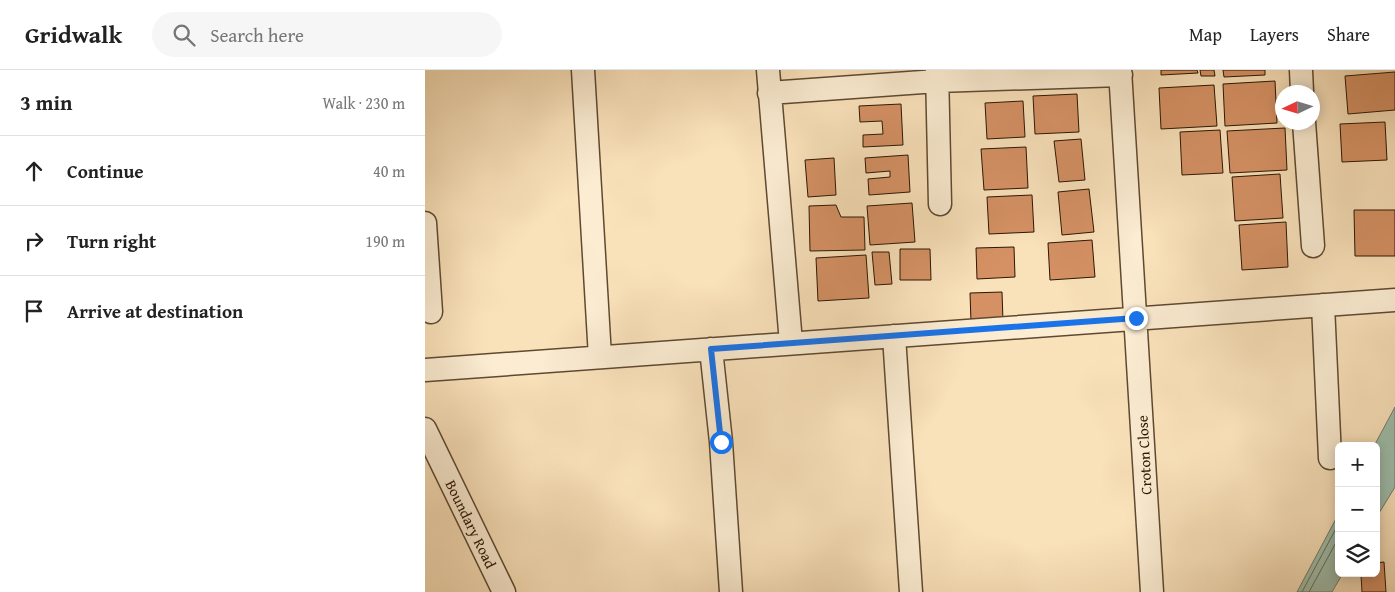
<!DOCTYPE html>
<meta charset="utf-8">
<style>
:root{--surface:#fff;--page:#f6f6f6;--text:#222;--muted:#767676;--line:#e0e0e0}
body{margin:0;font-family:"Gentium Book Plus",serif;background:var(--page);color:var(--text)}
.controls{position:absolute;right:15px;bottom:15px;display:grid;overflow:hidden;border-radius:8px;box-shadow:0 2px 12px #0003}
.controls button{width:45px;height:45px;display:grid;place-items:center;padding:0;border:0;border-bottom:1px solid var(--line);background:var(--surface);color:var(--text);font:25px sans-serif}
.compass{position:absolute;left:850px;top:15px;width:45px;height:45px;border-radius:50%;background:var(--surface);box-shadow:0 2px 12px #0003;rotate:266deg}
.stop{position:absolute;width:15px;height:15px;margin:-11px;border:4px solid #1a73e8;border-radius:50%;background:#fff}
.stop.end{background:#1a73e8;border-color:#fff;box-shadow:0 1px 5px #0008}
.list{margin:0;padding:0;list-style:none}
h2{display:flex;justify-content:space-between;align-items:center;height:65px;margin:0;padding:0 20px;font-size:21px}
h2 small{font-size:16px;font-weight:400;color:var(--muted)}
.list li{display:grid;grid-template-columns:32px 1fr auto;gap:15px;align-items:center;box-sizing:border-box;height:70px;padding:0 20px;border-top:1px solid var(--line)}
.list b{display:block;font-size:19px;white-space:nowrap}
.list em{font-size:16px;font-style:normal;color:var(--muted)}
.icon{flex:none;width:28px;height:28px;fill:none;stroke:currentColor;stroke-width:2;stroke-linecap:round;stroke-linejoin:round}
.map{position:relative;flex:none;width:970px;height:522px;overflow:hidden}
header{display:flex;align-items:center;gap:30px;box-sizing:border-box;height:70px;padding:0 25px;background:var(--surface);border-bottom:1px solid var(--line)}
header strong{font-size:24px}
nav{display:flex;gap:28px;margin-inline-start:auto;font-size:18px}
.search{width:350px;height:45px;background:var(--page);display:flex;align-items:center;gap:12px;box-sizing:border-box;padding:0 18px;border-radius:28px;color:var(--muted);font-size:19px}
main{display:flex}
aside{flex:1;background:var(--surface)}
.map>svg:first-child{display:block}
.water{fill:#9ebeac;stroke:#707b68}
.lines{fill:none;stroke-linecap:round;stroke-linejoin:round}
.shore{stroke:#646a58;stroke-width:1}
.building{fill:#d59164;stroke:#2b1603}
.minor-casing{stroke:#5e4931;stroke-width:25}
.minor{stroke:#fbecd2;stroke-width:22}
.route{stroke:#1a73e8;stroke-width:6}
.labels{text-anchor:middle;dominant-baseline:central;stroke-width:4;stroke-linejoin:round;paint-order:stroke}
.street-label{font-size:15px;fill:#2b1603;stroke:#fbecd2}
</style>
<header>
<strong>Gridwalk</strong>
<div class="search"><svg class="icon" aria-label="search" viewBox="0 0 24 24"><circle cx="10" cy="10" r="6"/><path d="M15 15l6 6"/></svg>Search here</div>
<nav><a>Map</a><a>Layers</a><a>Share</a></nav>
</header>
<main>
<aside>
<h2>3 min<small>Walk · 230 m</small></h2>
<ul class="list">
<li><svg class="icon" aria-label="ahead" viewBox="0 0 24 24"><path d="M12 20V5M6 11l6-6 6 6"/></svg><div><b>Continue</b></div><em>40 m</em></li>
<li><svg class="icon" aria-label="right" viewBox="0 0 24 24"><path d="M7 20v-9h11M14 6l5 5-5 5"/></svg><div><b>Turn right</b></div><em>190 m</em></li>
<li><svg class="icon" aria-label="arrive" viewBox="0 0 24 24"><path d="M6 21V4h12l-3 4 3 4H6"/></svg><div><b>Arrive at destination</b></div></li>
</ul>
</aside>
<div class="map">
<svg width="970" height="522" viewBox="0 0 970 522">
<rect width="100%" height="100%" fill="#f9e1ba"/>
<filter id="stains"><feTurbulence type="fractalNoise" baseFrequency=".004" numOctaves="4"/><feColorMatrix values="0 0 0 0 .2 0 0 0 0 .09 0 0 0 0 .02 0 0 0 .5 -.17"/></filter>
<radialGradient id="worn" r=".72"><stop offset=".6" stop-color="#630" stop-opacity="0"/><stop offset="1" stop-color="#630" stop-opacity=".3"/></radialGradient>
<path class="water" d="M970,337V417L951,448V376H949Z
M914,443V503H918L907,522H872Z"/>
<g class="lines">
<path class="shore" d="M877,522L914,453
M884,522L914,467"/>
</g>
<path class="building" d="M736,0H772L773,3L736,5Z
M775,0H789L790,6H776Z
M798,0H840V5L799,7Z
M970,2V40L923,44L920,6Z
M850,11L852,53L800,56L798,14Z
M789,15L792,56L736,59L734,18Z
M652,24L654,62L610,64L608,26Z
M598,31L600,67L562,69L560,33Z
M476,34L478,75L438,77V65L458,64L457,51L435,52L434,36Z
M960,52L962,90L917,92L915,54Z
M860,58L862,100L805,103L802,61Z
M795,60L798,103L757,105L755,62Z
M656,69L660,110L634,112L629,71Z
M601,77L603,118L559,120L556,79Z
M483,85L485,122L444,125L443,109L465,107V101L441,103L440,88Z
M409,88L411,125L383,127L380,90Z
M855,104L858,148L810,151L807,107Z
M664,119L669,162L637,165L633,122Z
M607,125L609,162L564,164L562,127Z
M487,133L490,172L445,175L442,136Z
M411,135L416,147H439L440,180L385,181L384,136Z
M929,140H970V186H930Z
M861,152L863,197L817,200L814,155Z
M667,170L670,207L625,210L623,173Z
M589,177L590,207L552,209L551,178Z
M475,179H505L506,210H475Z
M447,182H464L467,214L450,215Z
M441,185L444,228L393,231L391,188Z
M577,222L578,251L546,252L545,223Z
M959,492L961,522H937L936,505L951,503V493Z"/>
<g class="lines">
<g class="minor-casing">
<path id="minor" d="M158,0L175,287
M343,0L366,273
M512,0L515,134
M695,0L727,522
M876,0L877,22
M344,23L512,11L696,5
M879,52L888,176
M0,153L6,242
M898,235L905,388
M469,266L486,522
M286,279L296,372L306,522
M0,300L970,230
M0,359L79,522"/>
</g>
<use href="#minor" class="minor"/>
</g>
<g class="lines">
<path class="route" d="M296,372L286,279L711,248"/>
</g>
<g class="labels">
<g class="street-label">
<text transform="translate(719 385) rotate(-93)">Croton Close</text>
<text transform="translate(46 454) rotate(64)">Boundary Road</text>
</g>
</g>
<rect width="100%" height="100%" filter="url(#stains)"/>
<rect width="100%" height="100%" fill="url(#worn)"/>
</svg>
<div class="controls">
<button>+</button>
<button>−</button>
<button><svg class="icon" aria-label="layers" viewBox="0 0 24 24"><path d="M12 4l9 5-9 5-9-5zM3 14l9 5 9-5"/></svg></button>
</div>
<svg class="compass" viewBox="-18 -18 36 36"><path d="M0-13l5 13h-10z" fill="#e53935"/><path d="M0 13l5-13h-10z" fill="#767676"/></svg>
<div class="stop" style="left:296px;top:372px"></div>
<div class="stop end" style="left:711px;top:248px"></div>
</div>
</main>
